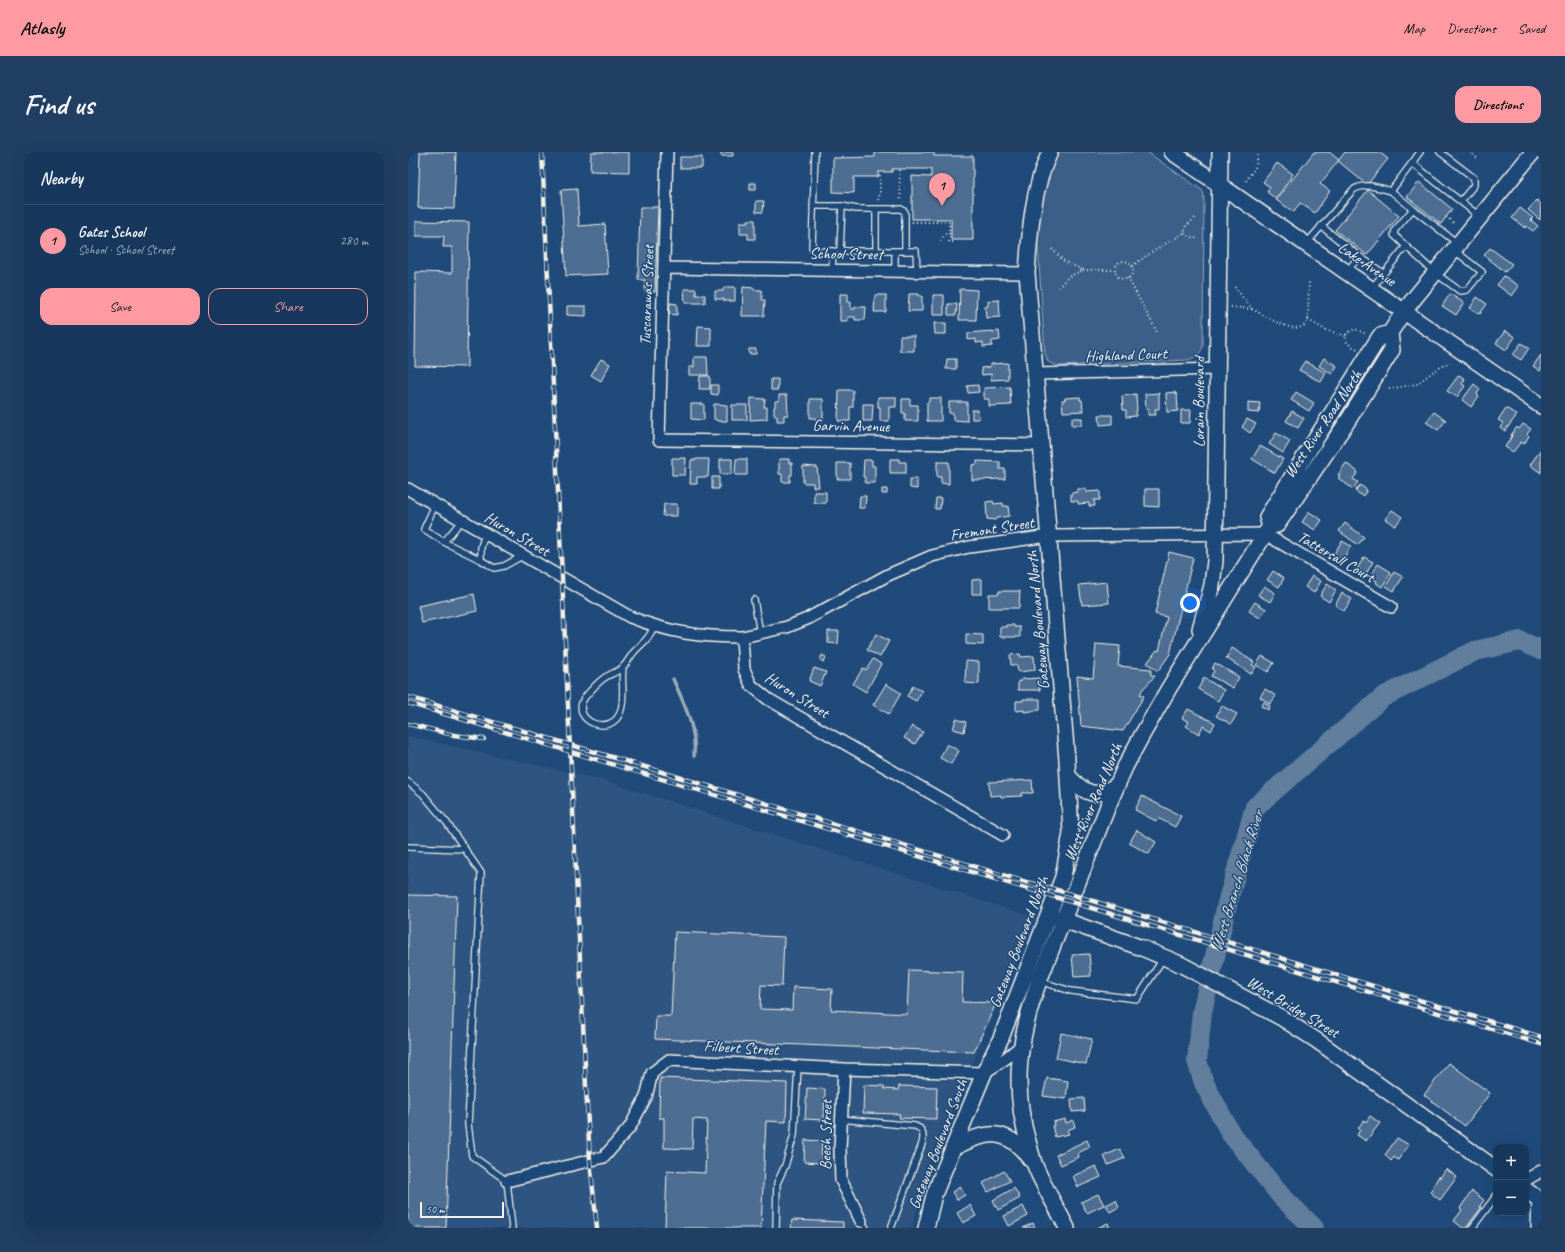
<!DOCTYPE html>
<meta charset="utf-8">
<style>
:root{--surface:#17385c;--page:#203f62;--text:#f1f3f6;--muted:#9eacbb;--line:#365272;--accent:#ff9aa2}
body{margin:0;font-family:Caveat,sans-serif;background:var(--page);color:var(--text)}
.controls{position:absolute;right:12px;bottom:12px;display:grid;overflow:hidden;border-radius:8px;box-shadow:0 4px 16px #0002}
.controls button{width:36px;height:36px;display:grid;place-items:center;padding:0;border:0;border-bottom:1px solid var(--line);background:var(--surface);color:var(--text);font:20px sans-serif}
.scale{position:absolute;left:12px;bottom:10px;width:84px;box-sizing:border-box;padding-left:4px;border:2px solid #f4f1e8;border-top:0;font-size:11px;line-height:14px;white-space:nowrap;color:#f4f1e8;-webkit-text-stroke:3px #1f4a7a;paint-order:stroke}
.you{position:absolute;left:782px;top:451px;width:14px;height:14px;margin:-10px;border:3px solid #fff;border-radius:50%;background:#1a73e8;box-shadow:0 0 0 6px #1a73e833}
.badge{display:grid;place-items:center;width:26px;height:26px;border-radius:50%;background:var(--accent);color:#111;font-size:13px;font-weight:700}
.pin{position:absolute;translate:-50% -33px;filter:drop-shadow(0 1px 2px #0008)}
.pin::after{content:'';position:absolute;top:21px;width:14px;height:12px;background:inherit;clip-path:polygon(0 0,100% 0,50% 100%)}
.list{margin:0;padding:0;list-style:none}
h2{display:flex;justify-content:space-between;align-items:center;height:52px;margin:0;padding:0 16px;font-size:17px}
h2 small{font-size:13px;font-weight:400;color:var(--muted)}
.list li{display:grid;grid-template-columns:26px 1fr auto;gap:12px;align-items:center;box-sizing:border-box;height:72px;padding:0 16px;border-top:1px solid var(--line)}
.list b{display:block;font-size:15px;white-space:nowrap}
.list p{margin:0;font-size:13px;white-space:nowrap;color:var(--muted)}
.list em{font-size:13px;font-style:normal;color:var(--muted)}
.actions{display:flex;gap:8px;padding:12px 16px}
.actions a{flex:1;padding:9px 0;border:1px solid var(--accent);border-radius:12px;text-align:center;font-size:14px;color:var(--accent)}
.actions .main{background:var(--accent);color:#111}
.map{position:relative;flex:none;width:1133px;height:1076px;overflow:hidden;border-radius:12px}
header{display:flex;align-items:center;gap:24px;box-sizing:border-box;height:56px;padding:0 20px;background:var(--accent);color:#111}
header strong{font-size:19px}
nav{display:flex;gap:22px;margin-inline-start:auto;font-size:14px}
.intro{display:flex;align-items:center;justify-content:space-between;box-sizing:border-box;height:96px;padding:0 24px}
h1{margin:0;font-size:28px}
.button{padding:10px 18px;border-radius:12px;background:var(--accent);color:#111;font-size:14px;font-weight:700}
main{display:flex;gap:24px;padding:0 24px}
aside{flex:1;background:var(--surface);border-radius:12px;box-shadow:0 4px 16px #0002}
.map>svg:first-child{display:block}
.built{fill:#2d5581}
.green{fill:#3a5f88;stroke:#97a8b8}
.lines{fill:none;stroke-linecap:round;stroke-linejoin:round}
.stream{stroke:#9cacbb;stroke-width:3.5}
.river{stroke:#627e9d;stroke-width:20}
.building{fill:#4d6e92;stroke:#f4f1e8}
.lane-casing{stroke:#f4f1e8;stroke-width:8}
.street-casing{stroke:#f4f1e8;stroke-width:14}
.secondary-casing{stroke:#f4f1e8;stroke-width:18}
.path{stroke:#f4f1e8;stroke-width:2;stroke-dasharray:1 3;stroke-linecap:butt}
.lane{stroke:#1f4a7a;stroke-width:5.5}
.street{stroke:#1f4a7a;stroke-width:11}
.secondary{stroke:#1f4a7a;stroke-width:15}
.rail-casing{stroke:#f4f1e8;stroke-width:4.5}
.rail{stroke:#1f4a7a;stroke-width:3;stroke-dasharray:9;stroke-linecap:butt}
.labels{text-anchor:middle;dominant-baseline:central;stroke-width:3;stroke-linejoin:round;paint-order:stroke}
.street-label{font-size:16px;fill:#f4f1e8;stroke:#1f4a7a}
.water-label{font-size:17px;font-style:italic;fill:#dee0dd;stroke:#1f4a7a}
</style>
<header>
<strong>Atlasly</strong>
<nav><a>Map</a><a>Directions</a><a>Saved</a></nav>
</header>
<div class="intro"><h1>Find us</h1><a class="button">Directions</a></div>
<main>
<aside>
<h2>Nearby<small></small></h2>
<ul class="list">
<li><span class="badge">1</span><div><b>Gates School</b><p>School · School Street</p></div><em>280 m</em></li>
</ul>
<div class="actions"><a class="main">Save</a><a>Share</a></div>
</aside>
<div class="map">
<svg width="1133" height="1076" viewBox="0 0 1133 1076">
<rect width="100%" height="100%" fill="#1f4a7a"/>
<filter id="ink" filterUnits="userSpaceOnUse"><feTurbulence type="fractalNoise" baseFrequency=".025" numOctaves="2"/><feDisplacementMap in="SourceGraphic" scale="8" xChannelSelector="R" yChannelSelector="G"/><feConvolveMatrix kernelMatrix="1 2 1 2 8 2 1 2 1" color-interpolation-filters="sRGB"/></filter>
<g filter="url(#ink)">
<path class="built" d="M0,584L195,628L628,766L522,1007L504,1076H0Z"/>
<path class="green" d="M649,0H739L795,39L796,47L795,194C793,202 787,206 779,208L650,214L640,210L637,202L629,80L636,36Z"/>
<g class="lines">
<path class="stream" d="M265,527C276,551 289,577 286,604"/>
<path class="river" d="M906,1076L873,1044L823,982L796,931L789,909L794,860L820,748L847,655L975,545L1067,499L1112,489L1133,498"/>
</g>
<path class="building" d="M12,0H48L46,57L10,56Z
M183,0H221V20L182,19Z
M313,0H325V4H313Z
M467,0H526V4H565V88H543V67H504V24L523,25V17H484V20H470V25H446V41L425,40V6L467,5Z
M906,0H921L931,8L912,32L922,39L907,61L892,51L886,60L868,48Z
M937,0H971L980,7L959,33L930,9Z
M272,5H294V16H272Z
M869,11L885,22L868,47L859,40L862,35L855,30Z
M1011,30L1044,57L1033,72L999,45Z
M342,31H348V38H342Z
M169,37L171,74L197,72L200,122L158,124L153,38Z
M960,38L991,64L959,103L927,78Z
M1129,48L1133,52L1132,68L1120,58Z
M348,49H356L355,60H348Z
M232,55H250L247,140H237V128H230Z
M1112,56L1125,66L1123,68L1130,74L1125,79L1118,74L1117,76L1104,66Z
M340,68H347V87H340V82H332V70H340Z
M8,69L61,70L59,215L7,214L8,120L44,121V95H35L36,84H8Z
M1082,96L1104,112L1097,120L1076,103Z
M1096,124L1111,134L1104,144L1089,133Z
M316,135H327V149H316V147H307V139H315Z
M335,135L346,136V138H354V148H357L356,164H334Z
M276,137H288V143H297V151H277Z
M552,137L569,138L568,168H551Z
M432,142H440V150H443V157H447V155H458L457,168H447V165H440V169H432Z
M501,142H511V144H514V159H500Z
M1042,142L1056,151L1048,163L1034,154Z
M467,143H478V160H466Z
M525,143H536V163H525Z
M1069,145L1079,152L1072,162L1062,156Z
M591,148L592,165L578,166L577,155L580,154V149Z
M262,151L269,152V163L261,162Z
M540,152H549L548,163H540Z
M159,154H178V164L159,163Z
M526,171H538V182H527Z
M290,174L303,175V194H289Z
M584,179V180L591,179L592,188L584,189V194L575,195V190L568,191V187L560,188V181Z
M1097,179L1107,185L1098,198L1088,191Z
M492,184H506V199H492Z
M1113,191L1121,196L1113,208L1105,203Z
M341,197H348V202H341Z
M1133,203V217L1132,219L1125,214Z
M286,205H299L300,223H281V215H286Z
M916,206L929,214L924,222L911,214Z
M193,207L202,212L193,229L183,223Z
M539,207H548V217H538Z
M897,209L918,221L913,230L891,218Z
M600,211V227L583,228V222L574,223L573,216L582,215V212Z
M1051,223L1057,227L1054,232L1057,234L1049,245L1039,239Z
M292,224H302V237H291Z
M363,227H370V238H363Z
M1066,232L1072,237L1069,242L1071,244L1063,255L1054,248Z
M303,233H310V243L303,242Z
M570,233L571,240L560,241L559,234Z
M602,235L603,253L581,254V247H576V236Z
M431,238H445V255H442V269H430Z
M767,240V242H769L770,259L759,260L758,241Z
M888,240L906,251L901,259L883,248Z
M751,241V257H747L748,263H740V257H738L737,242Z
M728,242L729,259H728V264L718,265V258H715L714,244Z
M371,243H379L380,263H376V269H369V263H366V255H367V249H371Z
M470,245H488V255H481V269H472V255H470Z
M672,245V248H674L675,259L655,260L654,248H657V246Z
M343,246L357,247L356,255H359V267L342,268Z
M521,246H533V269H519V250H521Z
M402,247H415V269H408V266H402Z
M494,247H502V253H510V269H497V261H494Z
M541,250H559V269L545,268V261H541Z
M840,250L852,251L851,261L840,260Z
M283,252H296V268L283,267Z
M306,252L319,253V269H309V268L306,267Z
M455,252H465L464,269H455Z
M324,253H339V268H324Z
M1098,256L1109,263L1097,279L1092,276L1095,271L1090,268Z
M564,258H570L571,267H564Z
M773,258H783L782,271H773Z
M884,259L896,266L890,276L878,269Z
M1026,260L1038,268L1030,278L1018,270Z
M691,263H704V272L692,273Z
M664,266H674V273H664Z
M839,267L848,272L842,281L834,275Z
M1115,272L1123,277L1119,282L1121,284L1116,292L1113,290L1105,300L1097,295L1104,284L1103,283L1109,275L1111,277Z
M868,281L882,289L875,301L861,292Z
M852,294L875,307L867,321L844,307Z
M1133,297V321L1122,313Z
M264,306H278L277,323H264Z
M288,307H301L300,325H289V332H282L283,308H288Z
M312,307H324V322H312Z
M328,307H339V323H327Z
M371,307H381V311H384V323H382V330H374V322H371Z
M482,307H491V310H498V321H482Z
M456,308H464V314H467V331H457V325H455Z
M569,309L592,310V317H597V327L564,328V313L569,312Z
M529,310H541V332L533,331V325H529Z
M429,311H442V327H429Z
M938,311L950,320L945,327L950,330L945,337L930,326L932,324L930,323Z
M395,314L409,315L411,335H405V331H395Z
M304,325H311V337H304Z
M502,327H509V337L502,336Z
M952,333L959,338L955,344L947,339Z
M474,337H479V342H474Z
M669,337H678V340L692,339V348H686L687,354H681V351L670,352V349H663V341L669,340Z
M737,337H751V355L737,354Z
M406,340H418V351H406Z
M452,344H458L457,356H451Z
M528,346H533L532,357H527Z
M585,349L586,352L595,351V354H600L601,364L589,366L587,368L579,367L578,350Z
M256,352H269V364H255Z
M984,358L994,365L987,374L977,367Z
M901,360L914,368L907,378L894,370Z
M937,371L956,385L950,393L931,379Z
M934,389L943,394L934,409L925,403Z
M761,400L785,406L762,502L750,519L739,511L749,498L751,499L759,465L747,462Z
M956,405L965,410L958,422L949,417Z
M970,412L983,420L974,435L968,431L969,429L962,425Z
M865,419L876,426L871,435L859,428Z
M986,420L995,425L986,439L978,434Z
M904,424L913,429L906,441L897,435Z
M574,427V442H564V428Z
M699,430L701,451L674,453L671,433Z
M919,432L928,438L921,450L912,444Z
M856,434L867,441L862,450L850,443Z
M591,439H612L611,456H581V442H591Z
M934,441L944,447L936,459L927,453Z
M66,442L69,459L14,471L10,454Z
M847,450L858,457L852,466L841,459Z
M598,473H606V475H612V485H592V475H598Z
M420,479H431L430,492L420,491Z
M468,482L481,489L472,505L459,498Z
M558,482L575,483V493L558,492Z
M688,492L712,494L710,514L743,517V523L747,524L734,538L732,543L736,544L715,579L673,574L669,524L685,526Z
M824,496L846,510L844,513L848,515L843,522L818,506Z
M612,502L613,505L626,504L627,518L610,520L609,513H603L602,503Z
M414,503L418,505L416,510L412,508Z
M854,504L866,511L860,520L848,513Z
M465,507L473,512L458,540L445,532L455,516L458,518Z
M558,509L571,510V532L557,531Z
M807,511L831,525L825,536L803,524L806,519L804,517Z
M406,516L418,520L412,534L401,529Z
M631,526L632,538H610V529H614V527Z
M796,526L816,538L810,549L790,537Z
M478,532L493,541L481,562L465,553Z
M505,534L514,539L508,549L499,544Z
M857,537L868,544L862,552L852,545Z
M615,547H632V558L616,560V558L608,559V549H615Z
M856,550L862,554L860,558L853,554Z
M814,554L829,562L823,572L808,564Z
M780,557L807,571L803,579L795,574L791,582L778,574L781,570L774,566Z
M548,567L558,570L556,580L545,577Z
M504,574L515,580L507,592L496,586Z
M539,592L551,599L543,612L532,606Z
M624,628L625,641H614V644L593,645V643L582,644L581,630Z
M734,644L773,664L767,675L750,666L748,669L727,658Z
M729,678L748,690L741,702L721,691Z
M0,743L49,744L38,1076H0Z
M267,780L376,785L374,834L353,833L352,857L384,858L385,835L424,837L423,858L499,862L501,818L555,820L554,850L588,851L566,900L247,887L248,864H263Z
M681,802L683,824L666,825L664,803Z
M653,881L684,887L678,912L648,906Z
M1041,911L1082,941L1057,974L1016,943Z
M252,926L379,931L378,970L358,969L353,1076H257L259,1019L297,1021L299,968L285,967L284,997L256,996V966H251Z
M639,926L660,929L658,947L635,944Z
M456,933L476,934V937L490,938L491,934L529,935L528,967L491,966L492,962L455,961Z
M399,936L417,937L416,968L397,967Z
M676,946L677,959L664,960L663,947Z
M962,964L972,971L958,989L949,983L952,978L950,976L956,968L958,970Z
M657,967L658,971L665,968L667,975L659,978L661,982L647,985L644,974H646L645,970Z
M989,986L1001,993L990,1008L986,1005L983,1009L977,1003Z
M397,988L414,989L413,1011L396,1010Z
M679,988L682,995L670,1001L671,1005L653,1013L648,1003Z
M712,997L717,1006L700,1013L696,1004Z
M688,1014L693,1025L670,1035L665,1024Z
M1038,1017L1049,1025L1032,1048L1022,1040L1031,1024L1032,1026Z
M596,1019L602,1029L580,1040L575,1031Z
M552,1035L557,1043L549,1048L544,1040Z
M606,1036L612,1046L590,1058L585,1048Z
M1064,1039L1076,1048L1072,1054L1073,1056L1058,1076H1055L1046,1069L1054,1058L1052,1056Z
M690,1042L696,1053L679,1061L673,1050Z
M708,1048L711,1055L702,1060L698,1053Z
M562,1053L568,1064L555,1071L549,1061Z
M615,1054L620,1064L601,1074L596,1064Z
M384,1068L435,1070V1076H383Z
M625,1071L627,1076H615Z
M700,1071L702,1076H689Z"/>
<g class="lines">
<g class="lane-casing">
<path id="lane" d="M407,0L404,96L407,99H425L424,118
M1032,0L1066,26V33L1053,49
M1004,11L1012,0
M405,54H434
M1005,57L1049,91
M913,74L951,104L939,120
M898,92L945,38C957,30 971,36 983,39
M1046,98L1074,120L1059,138L1052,139L1027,121L986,83L987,78L1005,57L983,39L1004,11L1071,64
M429,99H508L509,119
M432,99L434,54L448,57H493L497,60V99
M468,99V57
M951,104L975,121
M487,119V99
M963,137L998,94
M27,353L16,377L36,390L54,368
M77,382L73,395V408L86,416L96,414L114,404
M36,390L73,408
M346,448L352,481
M215,515C213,529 217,544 213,558C205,587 160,569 177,545C183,538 189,531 196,526C202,522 210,520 215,515C219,511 222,505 226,500C235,490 240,489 246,474
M0,630L15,642L39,671L73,721L60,972L64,1004L99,1029L104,1076
M0,695L57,697
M631,829L663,839L729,847L751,813L754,805
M433,967L507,974C516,977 516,984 514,992L483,1076
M453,1069L458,1076
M368,1076L369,1031L377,1014L386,983L390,915
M1064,1076L1088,1044"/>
</g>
<g class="street-casing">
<path id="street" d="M259,0L251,288L633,293
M256,116L619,121
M629,222L809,217
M0,337L222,465C263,481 291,485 334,485L336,517L343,533L360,547L595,683
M334,485L379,475L399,467L480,423L524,404L561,395L641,384L857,382L983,455
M436,917L432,997L433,1028L453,1069
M1118,1028L1133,1019
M99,1029L196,1005L222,975L238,945L244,921L261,908L436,917L576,921L597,907L613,894
M1129,1076L1130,1047"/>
</g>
<g class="secondary-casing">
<path id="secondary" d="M764,0L1133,254
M982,181L996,159L1125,0
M792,477L804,433L807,409L812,0
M660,624C677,642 688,648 710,632
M647,765L734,796L772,812L872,865L908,888L1088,1017
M545,996C578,979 598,974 622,1007
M1118,1038L1133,1049
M518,1076L526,1043L534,1023L576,921L593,886L655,725L663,681L659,608L619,121C622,79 624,38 642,0
M659,1076C649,1056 637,1037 628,1016C625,1009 623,1001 621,993C603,935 611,885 631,829L700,654L717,615L733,585L761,536L857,382L862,374L859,365L972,184L982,181L984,198L939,270L869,373L862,374"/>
</g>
<path class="path" d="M1062,0L1071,8
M491,18L493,50
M838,29L848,14L850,0
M470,48L472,42V22
M1038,65L1046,71
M787,66L778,74L776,81L779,84L791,87
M504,70H541V90H548
M533,89L537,82H541
M644,97L656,109L675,118L660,125L649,137
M707 118a9 9 0 1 1 18 0a9 9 0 1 1-18 0Z
M724,114L747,98L776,81
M675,118H707
M720,126L750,182
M823,155L844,157L825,133
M844,157C854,162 882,180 893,175C897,174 898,171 900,168L901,128
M900,168L918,178L938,184
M949,197C942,193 935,191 939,181L947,177L958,182
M981,237L1009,232L1026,219L1042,210"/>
<use href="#lane" class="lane"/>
<use href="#street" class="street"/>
<use href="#secondary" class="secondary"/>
<g class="rail-casing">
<path id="rail" d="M134,0L178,935L182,1009L189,1076
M0,545L214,608L618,730L639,735L1133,885
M0,551L637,742L1133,892
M0,572L46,583L76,587"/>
</g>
<use href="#rail" class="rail"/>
</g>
</g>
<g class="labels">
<g class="street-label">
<text transform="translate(438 102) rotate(1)">School Street</text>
<text transform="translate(959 112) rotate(34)">Lake Avenue</text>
<text transform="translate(239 143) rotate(-88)">Tuscarawas Street</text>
<text transform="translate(718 203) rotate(-2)">Highland Court</text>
<text transform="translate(791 250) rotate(-90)">Lorain Boulevard</text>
<text transform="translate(915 272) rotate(-56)">West River Road North</text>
<text transform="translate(443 274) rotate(1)">Garvin Avenue</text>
<text transform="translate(584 377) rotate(-9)">Fremont Street</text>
<text transform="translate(109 382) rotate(30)">Huron Street</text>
<text transform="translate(928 405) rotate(30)">Tattersall Court</text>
<text transform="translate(630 468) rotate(-95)">Gateway Boulevard North</text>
<text transform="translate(389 543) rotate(32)">Huron Street</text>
<text transform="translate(685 650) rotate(-67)">West River Road North</text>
<text transform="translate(611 790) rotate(-69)">Gateway Boulevard North</text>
<text transform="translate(885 855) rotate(31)">West Bridge Street</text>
<text transform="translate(333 896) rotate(3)">Filbert Street</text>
<text transform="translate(418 983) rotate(-89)">Beech Street</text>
<text transform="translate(530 992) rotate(-69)">Gateway Boulevard South</text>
</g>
<g class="water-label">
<text transform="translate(829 729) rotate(-73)">West Branch Black River</text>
</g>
</g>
</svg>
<div class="controls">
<button>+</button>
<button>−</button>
</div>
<div class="scale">50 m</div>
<div class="you"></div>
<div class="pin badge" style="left:534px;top:54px">1</div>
</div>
</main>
